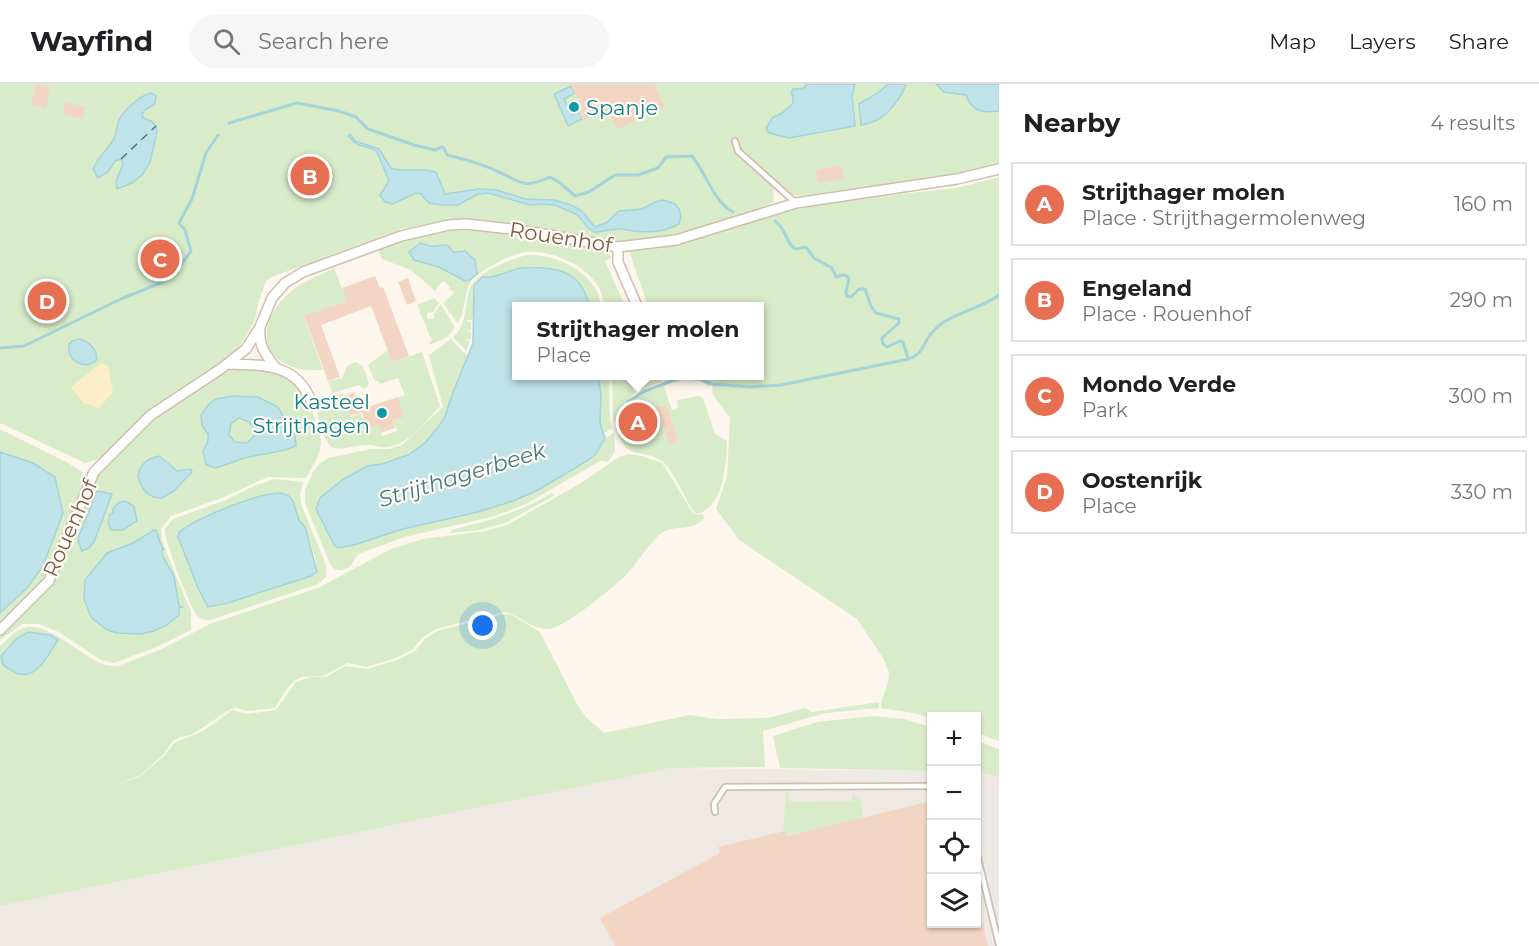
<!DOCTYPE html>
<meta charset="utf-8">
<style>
:root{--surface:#fff;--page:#f6f6f6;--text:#202124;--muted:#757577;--line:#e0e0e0;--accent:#e76f51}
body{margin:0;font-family:Montserrat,sans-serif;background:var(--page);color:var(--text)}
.controls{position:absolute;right:18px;bottom:18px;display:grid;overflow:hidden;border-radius:0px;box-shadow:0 2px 4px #0004}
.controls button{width:54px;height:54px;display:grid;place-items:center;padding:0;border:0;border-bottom:2px solid var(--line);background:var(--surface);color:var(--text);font:30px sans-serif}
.you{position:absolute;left:483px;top:542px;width:21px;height:21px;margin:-15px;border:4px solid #fff;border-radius:50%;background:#1a73e8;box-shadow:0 0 0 9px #1a73e833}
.badge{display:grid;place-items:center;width:39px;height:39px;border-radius:50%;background:var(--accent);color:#fff;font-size:20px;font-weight:700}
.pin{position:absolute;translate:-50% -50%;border:3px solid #fff;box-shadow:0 2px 6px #0006}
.popup{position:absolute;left:512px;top:218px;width:252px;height:78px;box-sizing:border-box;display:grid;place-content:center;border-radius:0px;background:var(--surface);filter:drop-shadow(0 2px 4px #0005);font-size:20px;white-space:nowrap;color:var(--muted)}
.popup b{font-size:22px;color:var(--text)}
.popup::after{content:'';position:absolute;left:50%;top:100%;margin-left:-12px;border:12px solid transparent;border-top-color:var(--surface)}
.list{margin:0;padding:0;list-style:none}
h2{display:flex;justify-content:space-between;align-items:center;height:78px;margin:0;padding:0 24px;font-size:26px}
h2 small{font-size:20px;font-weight:400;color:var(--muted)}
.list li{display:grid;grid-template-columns:39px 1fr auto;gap:18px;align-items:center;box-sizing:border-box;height:84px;margin:0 12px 12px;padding:0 12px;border:2px solid var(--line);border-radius:0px}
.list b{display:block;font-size:22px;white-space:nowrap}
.list p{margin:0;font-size:20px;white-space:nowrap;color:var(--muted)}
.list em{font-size:20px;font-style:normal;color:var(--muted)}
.icon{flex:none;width:33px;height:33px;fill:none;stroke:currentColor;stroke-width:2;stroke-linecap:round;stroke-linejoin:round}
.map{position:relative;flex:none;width:999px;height:862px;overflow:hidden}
header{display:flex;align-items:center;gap:36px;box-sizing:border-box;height:84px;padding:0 30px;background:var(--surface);border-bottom:2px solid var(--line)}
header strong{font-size:28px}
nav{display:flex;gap:33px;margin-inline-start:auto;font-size:21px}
.search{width:420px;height:54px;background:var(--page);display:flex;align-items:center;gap:15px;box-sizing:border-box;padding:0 21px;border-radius:33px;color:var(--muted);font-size:22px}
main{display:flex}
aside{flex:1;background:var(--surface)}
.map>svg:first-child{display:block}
.industrial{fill:#efe9e4}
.green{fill:#d8ecc9;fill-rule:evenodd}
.sand{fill:#fcefc7}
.water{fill:#bfe3e8;stroke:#a5d3da;stroke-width:1.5;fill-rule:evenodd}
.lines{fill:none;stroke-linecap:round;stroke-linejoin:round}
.stream{stroke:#a5d3da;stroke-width:3}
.ferry{stroke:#437c86;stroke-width:1.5;stroke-dasharray:8 6;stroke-linecap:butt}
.building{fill:#f3d5c3}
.lane-casing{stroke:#d1beb0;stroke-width:8}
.street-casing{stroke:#d1beb0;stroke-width:12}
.lane{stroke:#fff;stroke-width:4.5}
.street{stroke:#fff;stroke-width:9}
.culture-dot{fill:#0f9aa8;stroke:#fffaf3;stroke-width:2}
.labels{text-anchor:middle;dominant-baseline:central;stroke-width:4.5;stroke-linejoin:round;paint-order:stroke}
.culture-label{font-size:21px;fill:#0d838f;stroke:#fffaf3;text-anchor:start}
.street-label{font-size:21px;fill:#7a5c4d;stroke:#fffaf3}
.water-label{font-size:22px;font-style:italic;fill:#437c86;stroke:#fffaf3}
</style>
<header>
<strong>Wayfind</strong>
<div class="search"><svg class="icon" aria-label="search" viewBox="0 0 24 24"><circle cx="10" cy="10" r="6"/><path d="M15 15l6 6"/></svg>Search here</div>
<nav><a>Map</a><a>Layers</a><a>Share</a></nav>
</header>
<main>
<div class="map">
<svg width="999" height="862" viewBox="0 0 999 862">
<rect width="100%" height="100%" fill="#fdf6ec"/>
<path class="industrial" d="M671,684L931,687L932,840H976L977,688L999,693V862H0V822Z"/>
<path class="green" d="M0,0H999V81C934,100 866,103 799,112L788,109L780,99L773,106L774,117L762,125L709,142L668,152L617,158L476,136L443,138L401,145L272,193L266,197L258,219L255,236L235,270L156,321L99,375L85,379L0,339Z
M999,93V657L977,649L976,632H932L931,634L914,629L881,624L882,615L888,599L889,588L883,574L857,535L739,456L719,429L716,425L727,393L730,334L713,311L712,301L708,303C695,291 691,294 675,299L673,292H760V222H648L629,167L659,164L796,125L863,114L957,104Z
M453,144H479L554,155L606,166L612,174L605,177L625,222H605C603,217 602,210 599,204C587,181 552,166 527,168C510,170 489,182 476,192C479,177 469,165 454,168L447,161L417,160L411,166L417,177L439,183L465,197L473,194C463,207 466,231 457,239L443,219L454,209L449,204L450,203L445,198H442L435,207L411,186L382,175L378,166L379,164L412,152Z
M527,171C552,170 582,182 596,205C599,210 600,217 601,222H589C582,185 546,178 514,185C503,187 493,197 482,192L473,200L474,233L472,234V236H466L471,238V246H466L471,248V255H465L470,257L466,267L453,253C468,241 464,221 470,204C476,189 511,175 527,171Z
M334,184L347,217L304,233L323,286C270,290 247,251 286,212C298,199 319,192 334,184Z
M434,214L439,219L433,228L427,229V235H434V229L441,220L455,244L447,253L430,261L429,258L432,257L417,221Z
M451,255L468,273L452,311L445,333L425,359L402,374L382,380L367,382L342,396L320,414L316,425L330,455L336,462L354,461L402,445L478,428L513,417L538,406L587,377L596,370L605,354L614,349L615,367L608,378L600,377L526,420L495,432L405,453L358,470L350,483L342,486H336L331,482L305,419V406L313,388L320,379L329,374L371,365H389L402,361L443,323L429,271Z
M388,266L392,278L422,268L440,322C426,337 408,362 386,363C380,364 374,361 368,361C354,361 345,367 331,363C322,352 316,333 317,319L343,309L351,333L361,330L367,345L379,341L382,352L397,347L393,336L404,332L398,314L405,311L398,294L380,300L378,297H375L368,281Z
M355,278C364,280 366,291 369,299L367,303L363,305L359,301L332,309L328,297L342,294L347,282Z
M236,285C260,285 294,287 307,312C312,321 317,345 321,356C321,371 313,381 306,394L268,393L224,413L171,432L161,445L162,457L191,528V546L159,562L114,579L101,576L59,548L39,540H22L0,556V551C24,531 46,511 60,483C74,456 80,425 94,398C114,361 196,297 236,285ZM233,312L258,313L278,323L295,352L292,364L244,374L216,384L205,361L208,357L206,346L216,315ZM162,372L177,387L186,386L189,393C176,403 168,417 150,412L151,374ZM94,413H111C103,428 99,464 82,467L78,457L79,452ZM120,418L135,440L123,446L108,439L110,430L113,429V425ZM154,446H156L163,473L174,492L179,523L181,524L172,538L167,541L141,550H126L107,547L89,530L84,514V497L97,483L101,475L107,469L133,459Z
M598,292H609L610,336L612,344L606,348H603C596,332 601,310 598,292Z
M612,292H625L628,298L635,308L630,314L616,340L613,336Z
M627,292H660L662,298L637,307L629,299Z
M664,302L672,326L678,324L677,316L698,312L703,314L715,350L727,357C726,380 724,423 697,430L693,427C687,417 671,383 663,378C641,362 628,380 616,345L619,343L629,354L643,341L661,335L669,359L678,357L667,321L634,330C630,325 629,319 633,314Z
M228 347a13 13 0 1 1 26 0a13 13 0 1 1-26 0Z
M0,345L68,379L82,388L87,397L47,495L0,543V529L27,504L33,379L0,368Z
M628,370L642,372L662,379L692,428L697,431L702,430L705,434C701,437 697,441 693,442C680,445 670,442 658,452C646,463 637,480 625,492C612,504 566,543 549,545C532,547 520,530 503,528L436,545L423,553L412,566L396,574L366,583L348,579L323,592L302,593L295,596L288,603L275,624L246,627L237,624L231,625L191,651L180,653L173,657L163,671L139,692L113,702L139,693L164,672L174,659L203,647L232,626L246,630L276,626L296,598L311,593H326L345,582L367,585L397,576L415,567L425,555L437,547L503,530L512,531L540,548L578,622L587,634L604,649L690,631L717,635L768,634L805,624L812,628L879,618V624L825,629L763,647L765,683L671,684L0,822V562C7,556 13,548 22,545C51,532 90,587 118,582L162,565L210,540L318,504L391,465L423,455L485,447L507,441L581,399L619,373ZM28,549H42L58,556C48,570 39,592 20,590L8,563L19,553Z
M275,395L303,398L300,411L301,420L326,481V493L318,500L210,536C205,536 201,536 197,531C190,523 164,456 165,445L173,435L226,416L256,401ZM289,412C295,419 295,426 299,434C305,450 319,471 316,490L253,512L208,523L198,504L178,453L179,448L207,433Z
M552,409L554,412L505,439L479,446L451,449V446C486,438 521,428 552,409Z
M873,632L904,635L931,643V687L780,684L773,652L817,638Z
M977,657L999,665V693L977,688Z
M786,707L788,708L790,718L853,717L852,709L861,718L863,734L783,752Z"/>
<path class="sand" d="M101,279L108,282L113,308L99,324L83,319L71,303Z"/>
<path class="water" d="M807,0H855L852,12L855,42L789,54L769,49L766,44L773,33L782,29L793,19V12L791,9L793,5H803Z
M888,0H906C902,13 888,31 875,37C871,39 865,40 861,41L859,20L879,8Z
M936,0H999V27C983,29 972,28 966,11L944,8Z
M571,2L575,9L564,15L572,31L579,28L582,35L568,42L554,10Z
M151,9L156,12L155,20L145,26L142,30L143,34L151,37L156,42L157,48L150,78L143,90L132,99L117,105L116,97L123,80L121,75L115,77L108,88L98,94L93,85C98,74 105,68 112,58C117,51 116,43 119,36C124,26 141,11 151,9Z
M350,50L355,57L379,65L391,84C406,89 420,83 436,88L445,110L479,105L497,106L525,115L554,116L571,121L582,127L595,143L606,139L619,127L642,125L655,118L663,116L675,120L679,125L681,132L679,140C661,150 642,149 622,145C615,144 602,148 594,148L587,143L578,131L555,121L541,120L530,121L488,109L478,110L458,121H442L429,119L421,110L416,109L393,120L385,118L380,111L389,97L377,68C366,59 361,67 348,52Z
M420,159L431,162L447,161L454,168L465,167L475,176L477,190L470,196L465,197L439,183L414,176L409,168Z
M521,184C553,182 582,185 589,222H516V292H598L601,309L600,339L605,354L596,370L587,377L538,406L513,417L478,428L403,445L354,461L338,464L334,461L316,425L320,414L342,396L367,382L382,380L408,371L425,359L439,342L445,333L452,311L473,259L474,201L482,193C496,195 508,186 521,184Z
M79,255C89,257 99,267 96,277L88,281C76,280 67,274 69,260L72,257Z
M233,312L258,313L278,323L295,352L296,362L285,366L244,374L216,384L209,382L206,380L203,367L208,357V350L202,342L201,331L209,320L216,315ZM239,334L249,338L255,345L254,352L247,359L235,358L229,351L231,340Z
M0,368L33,379L55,393L63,429L43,482L27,504L0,529Z
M160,372L177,387L191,385L192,388L174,407L162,414C147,414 141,405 138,391C141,379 148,374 160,372Z
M97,407L112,410L94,458L89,464L82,467L78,457L79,452Z
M282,409L289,412L293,417L299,436L305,443L317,488L311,492L228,519L208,523L198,504L178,453L179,448C199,433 257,409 282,409Z
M125,417L134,422L137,437L123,446H111L108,439L110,430L113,429V425L118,419Z
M154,446H156L162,464L164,465L162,466L163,473L174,492L179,522L182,523L179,524V531L167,541L154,547L141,550L117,549L107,546L91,533L84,515L85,496L107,469L133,459Z
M28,548L50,551L58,556C50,567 38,595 20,590C14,589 8,584 3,581L1,572L16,555Z"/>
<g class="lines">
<path class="stream" d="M229,39L297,19L339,27L356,33L368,45L414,61L435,66L442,63L444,64L447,71C461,74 484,81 497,87C520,97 522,106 550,93L559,98L575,112L589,108L615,91H638L658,84L666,73L692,72C706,89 713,117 733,128
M775,137C785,142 788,164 796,165C799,165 802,163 806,163L814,174L832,184L836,193L843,191L847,192L849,195L846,208L847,212L851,213L859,205H865L871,222L876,229L899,235V239L882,254L883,260L887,263L900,257L903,258L908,274
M0,264L24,262L123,214L163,198L175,189L191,167L185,146L179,139L192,115L206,69L218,51
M618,341L629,329L628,318L643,308L679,294L699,295L712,300L750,303L781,301L909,275C925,267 921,264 930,251C947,228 979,227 999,211"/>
<path class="ferry" d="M121,75L156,42"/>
</g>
<path class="building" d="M36,0L50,3L46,24L31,21Z
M570,0H654L665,23L617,45L608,26L583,37L579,28L584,26Z
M65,18L85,23L83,35L63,30Z
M841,81L844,95L818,99L816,86Z
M375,192L380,204L383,203L409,272L392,278L371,222L321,241L340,293L328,297L304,232L347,217L342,204Z
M408,194L416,217L407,221L398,198Z
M355,308L362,325L398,313L404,333L393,336L395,344L381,349L379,341L367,345L362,329L350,331L344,312Z
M667,321L678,357L669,360L661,335L643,341L629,354L619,343L635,329Z
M932,717V840H983L988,862H615L600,834L720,769L718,763L785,747L786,752Z"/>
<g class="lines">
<g class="lane-casing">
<path id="lane" d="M735,57L738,67L796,119
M715,728L714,720L725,703L932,702
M976,766L999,861"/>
</g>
<g class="street-casing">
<path id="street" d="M618,163V178L637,222
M260,245C258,261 266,271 275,283
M228,280C263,281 296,279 311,317
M0,546L49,497L94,388L151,331L222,284L246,265L260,243L272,214L285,199L303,188L401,152L449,141L466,140L520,146L618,163L676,156L796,119L957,95L999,85"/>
</g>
<use href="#lane" class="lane"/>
<use href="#street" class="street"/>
</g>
<g class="culture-dot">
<circle cx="574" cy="23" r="6"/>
<circle cx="382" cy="329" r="6"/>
</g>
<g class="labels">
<g class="culture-label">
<text x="586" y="23">Spanje</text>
<text x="370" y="317" text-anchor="end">Kasteel<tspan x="370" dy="24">Strijthagen</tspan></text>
</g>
<g class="street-label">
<text transform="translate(561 153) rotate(9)">Rouenhof</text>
<text transform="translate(70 444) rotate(-66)">Rouenhof</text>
</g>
<g class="water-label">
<text transform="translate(462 391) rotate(-17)">Strijthagerbeek</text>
</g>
</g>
</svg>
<div class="controls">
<button>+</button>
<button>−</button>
<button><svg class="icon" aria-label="locate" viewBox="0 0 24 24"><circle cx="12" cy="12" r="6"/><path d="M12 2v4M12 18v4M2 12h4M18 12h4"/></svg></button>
<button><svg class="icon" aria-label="layers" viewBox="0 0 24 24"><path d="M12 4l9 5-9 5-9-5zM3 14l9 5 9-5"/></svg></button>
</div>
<div class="you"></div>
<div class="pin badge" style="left:638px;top:338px">A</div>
<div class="popup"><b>Strijthager molen</b>Place</div>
<div class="pin badge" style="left:310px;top:92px">B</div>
<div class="pin badge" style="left:160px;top:175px">C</div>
<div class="pin badge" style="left:47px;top:217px">D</div>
</div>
<aside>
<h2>Nearby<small>4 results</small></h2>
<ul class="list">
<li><span class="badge">A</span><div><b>Strijthager molen</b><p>Place · Strijthagermolenweg</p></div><em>160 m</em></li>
<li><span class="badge">B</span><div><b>Engeland</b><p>Place · Rouenhof</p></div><em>290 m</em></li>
<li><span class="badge">C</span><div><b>Mondo Verde</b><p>Park</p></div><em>300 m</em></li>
<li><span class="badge">D</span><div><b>Oostenrijk</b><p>Place</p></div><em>330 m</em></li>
</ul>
</aside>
</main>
